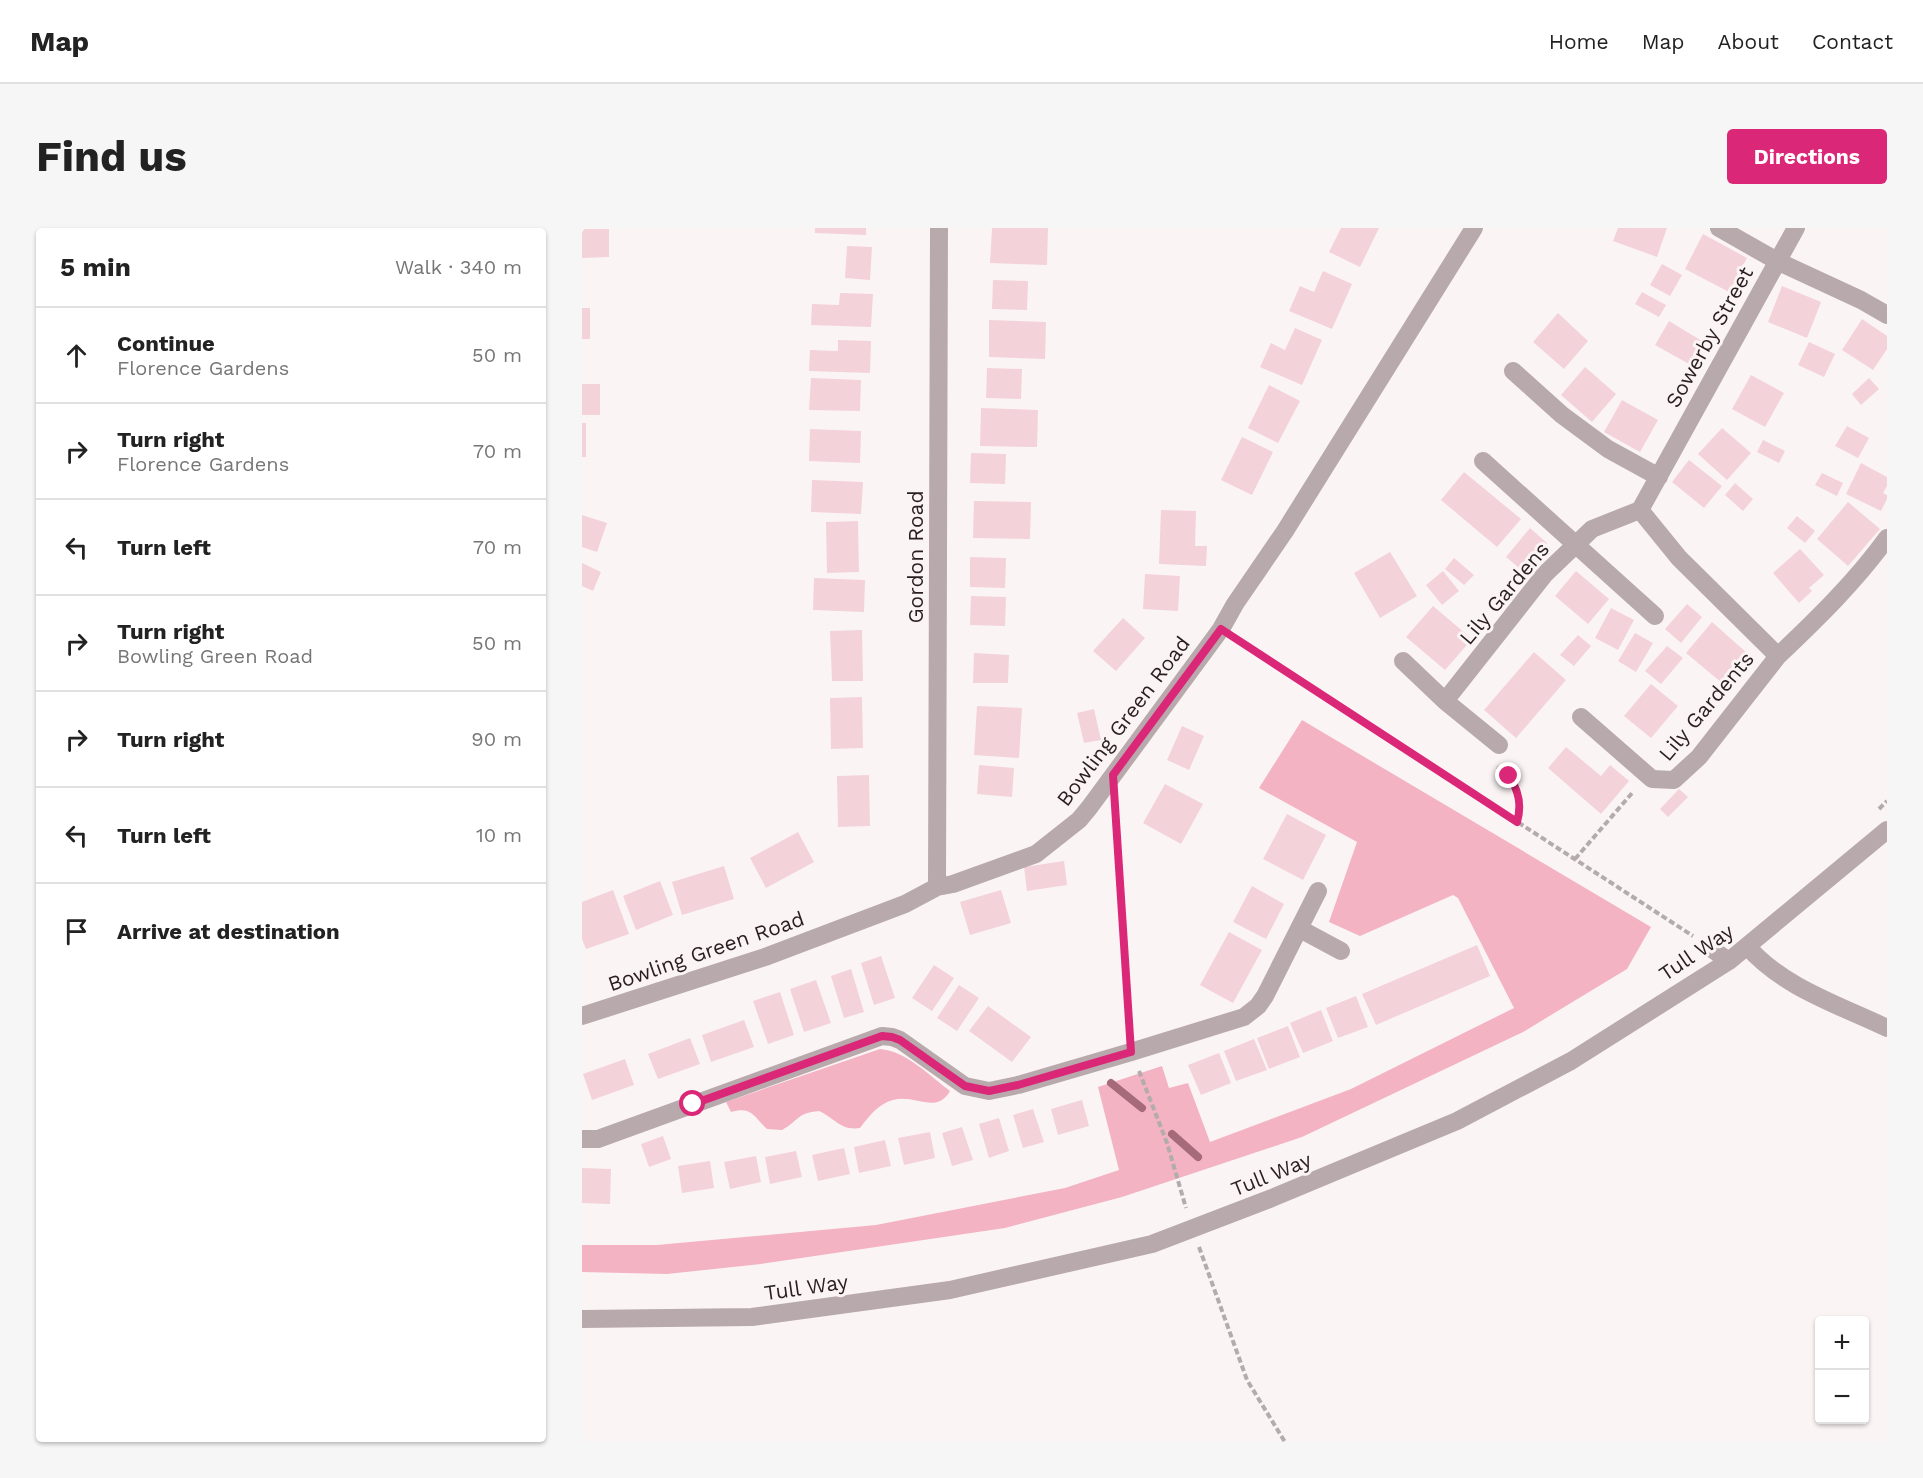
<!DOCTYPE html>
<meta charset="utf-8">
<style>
:root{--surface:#fff;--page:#f6f6f6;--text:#222;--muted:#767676;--line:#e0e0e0;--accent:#db2777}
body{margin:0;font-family:"Work Sans",sans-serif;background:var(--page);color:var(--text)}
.controls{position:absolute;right:18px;bottom:18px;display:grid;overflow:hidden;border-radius:6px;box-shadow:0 2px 4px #0004}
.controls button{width:54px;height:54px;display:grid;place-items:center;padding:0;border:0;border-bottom:2px solid var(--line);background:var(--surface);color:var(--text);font:30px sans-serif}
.stop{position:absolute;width:18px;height:18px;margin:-14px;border:4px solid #db2777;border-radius:50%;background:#fff}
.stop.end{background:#db2777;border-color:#fff;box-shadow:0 2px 6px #0008}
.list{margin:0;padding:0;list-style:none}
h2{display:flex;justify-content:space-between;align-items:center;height:78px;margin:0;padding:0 24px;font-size:26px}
h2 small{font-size:20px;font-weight:400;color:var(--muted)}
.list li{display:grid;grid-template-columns:39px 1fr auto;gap:18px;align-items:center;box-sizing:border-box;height:96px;padding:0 24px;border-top:2px solid var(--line)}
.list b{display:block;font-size:22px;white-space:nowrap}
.list p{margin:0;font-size:20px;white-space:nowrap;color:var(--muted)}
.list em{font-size:20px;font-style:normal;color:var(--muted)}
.icon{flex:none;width:33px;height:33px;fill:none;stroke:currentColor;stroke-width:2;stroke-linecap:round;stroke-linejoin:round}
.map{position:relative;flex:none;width:1305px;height:1214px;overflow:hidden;border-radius:6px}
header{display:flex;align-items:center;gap:36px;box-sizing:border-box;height:84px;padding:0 30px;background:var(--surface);border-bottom:2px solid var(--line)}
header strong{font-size:28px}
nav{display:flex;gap:33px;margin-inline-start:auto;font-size:21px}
.intro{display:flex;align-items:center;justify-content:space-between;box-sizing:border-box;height:144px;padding:0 36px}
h1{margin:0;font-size:42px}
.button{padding:15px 27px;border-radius:6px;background:var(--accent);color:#fff;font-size:21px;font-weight:700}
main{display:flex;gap:36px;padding:0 36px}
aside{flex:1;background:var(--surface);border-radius:6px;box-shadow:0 2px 4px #0004}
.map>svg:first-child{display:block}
.green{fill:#f3b3c2}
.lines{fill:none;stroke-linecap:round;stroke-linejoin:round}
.stream{stroke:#a66b7a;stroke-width:8}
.building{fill:#f4d2da}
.path{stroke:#b4abad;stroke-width:4;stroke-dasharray:6 3;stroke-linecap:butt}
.minor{stroke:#b8a9ad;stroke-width:18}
.route{stroke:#db2777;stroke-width:8}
.labels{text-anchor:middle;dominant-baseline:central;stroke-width:6;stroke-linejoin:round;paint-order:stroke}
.street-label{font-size:21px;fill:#2a1e21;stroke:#fbf4f5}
</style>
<header>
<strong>Map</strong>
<nav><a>Home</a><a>Map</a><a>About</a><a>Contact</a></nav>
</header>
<div class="intro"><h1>Find us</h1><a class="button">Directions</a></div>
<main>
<aside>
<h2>5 min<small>Walk · 340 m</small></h2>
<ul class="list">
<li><svg class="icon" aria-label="ahead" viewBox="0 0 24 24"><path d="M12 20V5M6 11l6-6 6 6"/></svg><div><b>Continue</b><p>Florence Gardens</p></div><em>50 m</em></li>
<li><svg class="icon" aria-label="right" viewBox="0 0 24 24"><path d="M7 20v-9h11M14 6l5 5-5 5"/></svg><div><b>Turn right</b><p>Florence Gardens</p></div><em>70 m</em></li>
<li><svg class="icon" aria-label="left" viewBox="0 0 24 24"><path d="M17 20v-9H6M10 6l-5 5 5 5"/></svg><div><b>Turn left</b></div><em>70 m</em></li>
<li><svg class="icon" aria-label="right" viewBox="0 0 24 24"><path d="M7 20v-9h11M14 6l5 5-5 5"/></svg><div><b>Turn right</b><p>Bowling Green Road</p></div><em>50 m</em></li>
<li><svg class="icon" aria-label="right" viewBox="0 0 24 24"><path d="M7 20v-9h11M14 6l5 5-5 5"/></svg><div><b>Turn right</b></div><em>90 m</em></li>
<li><svg class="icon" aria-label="left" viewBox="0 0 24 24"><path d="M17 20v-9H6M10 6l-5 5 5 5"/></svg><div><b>Turn left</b></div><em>10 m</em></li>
<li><svg class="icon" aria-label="arrive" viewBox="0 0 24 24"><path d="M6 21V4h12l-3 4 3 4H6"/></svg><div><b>Arrive at destination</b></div></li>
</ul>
</aside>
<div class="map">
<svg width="1305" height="1214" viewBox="0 0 1305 1214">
<rect width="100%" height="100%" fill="#fbf4f5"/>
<path class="green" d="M720,492L1069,699L1045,741L941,804L720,909L540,969L423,1000L179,1036L85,1046L0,1044V1017H75L294,997L483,960L537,942L516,859L580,838L587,860L606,855L628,914L769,861L932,780L876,670L871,667L778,708L747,694L775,614L677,560Z
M298,821C324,823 348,848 368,863C354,887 334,866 311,872C296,876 287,888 278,900C259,903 254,891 237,883C214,885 217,893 200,902L185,901C172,889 170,878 149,884L144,874Z"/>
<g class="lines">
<path class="stream" d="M529,855L560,880
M590,906L616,929"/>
</g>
<path class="building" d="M233,0H284V7L233,5Z
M410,0H466L465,37L408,35Z
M759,0H797L778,39L747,24Z
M1036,0H1085L1075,29L1031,13Z
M0,1H27V29L0,30Z
M1121,6L1165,30L1147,64L1103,41Z
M265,18L290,19L288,52L263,50Z
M1080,36L1100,47L1088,68L1068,57Z
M741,43L770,56L750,101L707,83L718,58L732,64Z
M411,52L446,53L445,82L410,81Z
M1200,58L1239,74L1225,110L1186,94Z
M1060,64L1084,77L1077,89L1053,76Z
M258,65L291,66L289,99L229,97L230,76L257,77Z
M0,80H8V111H0Z
M976,85L1006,113L982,141L951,114Z
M1280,91L1305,108V121L1291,142L1260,122Z
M407,92L464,94L463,131L407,129Z
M1087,93L1120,113L1107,136L1073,117Z
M713,100L740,112L720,157L678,139L689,115L703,122Z
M256,112L289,113L288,145L227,143L228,122L256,123Z
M1227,114L1253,126L1242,149L1216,137Z
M1003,139L1034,166L1010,194L979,167Z
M405,140L440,141L439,171L404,170Z
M1169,147L1202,165L1183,199L1150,181Z
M229,150L279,152L278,183L227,182Z
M1287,150L1297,161L1279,177L1270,166Z
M0,156H18V187H0Z
M687,157L718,173L696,215L666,200Z
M1040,172L1076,192L1058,224L1022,204Z
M399,180L456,182L455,219L398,218Z
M0,195H4V229H0Z
M1265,198L1287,210L1276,230L1253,218Z
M1140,200L1169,225L1145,252L1116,226Z
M228,201L279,203L278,235L227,233Z
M660,209L691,224L670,267L639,252Z
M1181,212L1203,223L1197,235L1175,224Z
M389,225L424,226L423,256L388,255Z
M1107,232L1140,258L1122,280L1090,254Z
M1279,235L1305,249V258L1301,265L1305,267V271L1299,283L1264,266Z
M882,244L939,291L915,319L859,272Z
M1240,245L1261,255L1255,268L1233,257Z
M230,252L281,254L279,286L229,284Z
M1153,255L1171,271L1161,283L1143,267Z
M392,273L449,274L448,311L391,310Z
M1266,274L1298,301L1266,338L1235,311Z
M579,282L614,283L613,318H625L624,338L577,336Z
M0,287L25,295L15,324L0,319Z
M1215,288L1233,303L1223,315L1205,300Z
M276,293L277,344L245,345L244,294Z
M948,300L965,315L942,344L924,329Z
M1218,321L1242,347L1227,360L1230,363L1217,375L1191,345Z
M808,324L835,368L798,390L772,345Z
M388,329L424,330L423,360L388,359Z
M872,330L892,347L882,357L863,341Z
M0,335L19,344L11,363L0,358Z
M861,343L877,363L860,377L844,357Z
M994,343L1027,371L1006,396L973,368Z
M563,346L598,348L596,383L561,381Z
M232,350L283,352L282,384L231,382Z
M389,368L424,369L423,398L388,397Z
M1105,376L1120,389L1099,415L1083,401Z
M851,378L890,411L863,442L824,409Z
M1029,380L1052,392L1036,422L1013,410Z
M541,390L563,410L534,443L511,423Z
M1130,394L1165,425L1140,455L1104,425Z
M280,402L281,453H250L248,403Z
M1053,405L1071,415L1054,444L1036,433Z
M996,407L1009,418L992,438L978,427Z
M1085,418L1101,430L1079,456L1063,443Z
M952,424L984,452L934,510L902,482Z
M392,425L427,427L426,455H391Z
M1069,456L1096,478L1069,510L1042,488Z
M280,469L281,520L249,521L248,470Z
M395,478L440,480L437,530L392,527Z
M512,481L519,512L502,515L495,485Z
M600,498L622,508L607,542L585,532Z
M984,519L1019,548L1028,537L1047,553L1019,586L966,540Z
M397,537L432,540L430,569L395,566Z
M287,547L288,598L256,599L255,548Z
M583,556L621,576L599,616L561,595Z
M1097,561L1106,569L1086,589L1078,581Z
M705,586L744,607L721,652L681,631Z
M216,604L232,634L184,660L168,630Z
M482,633L485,657L445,663L442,639Z
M142,638L152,671L100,687L90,654Z
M78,653L91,687L54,702L41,668Z
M670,658L702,676L684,711L651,694Z
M31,662L47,706L4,721L0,711V674Z
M419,662L429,695L388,707L378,674Z
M647,704L680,722L651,775L618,757Z
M895,717L908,748L794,797L780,766Z
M299,728L313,770L292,777L279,735Z
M352,737L372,750L350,783L330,770Z
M269,741L282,784L262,790L249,748Z
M234,752L249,795L222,804L208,761Z
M377,757L397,770L375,803L355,790Z
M198,764L212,807L186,816L171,773Z
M774,768L786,799L756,810L744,780Z
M406,778L449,809L430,834L387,803Z
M739,782L751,813L721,825L708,795Z
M162,792L172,819L129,834L120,807Z
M706,798L718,829L687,841L675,810Z
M108,810L118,836L76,851L66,826Z
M672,811L685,842L654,853L642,823Z
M637,825L649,855L619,867L606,837Z
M43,831L52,857L10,872L1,846Z
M500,872L507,898L476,907L469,881Z
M451,881L462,914L441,920L431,887Z
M417,890L427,923L407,930L397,896Z
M380,899L391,932L370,938L360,905Z
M348,904L353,930L322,937L316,910Z
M81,908L89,931L67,939L59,916Z
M303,912L309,938L277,945L272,919Z
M262,920L268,946L236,953L230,927Z
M214,923L220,949L188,956L183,929Z
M174,928L179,954L148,961L142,934Z
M128,933L132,960L100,965L96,938Z
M0,940L29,941L28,976L0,975Z"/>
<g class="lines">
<path class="path" d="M657,413L1111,708
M915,539C936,554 943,569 935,594
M533,581L548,804
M1297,581L1305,573
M993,631L1051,564
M557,843L585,915L604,980
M617,1019L665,1152L703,1214"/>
<path class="minor" d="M1137,0L1195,33L1279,72L1305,87
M931,143L980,187L1026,221L1077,249
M901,233L1073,388
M1058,282L1097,330L1196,428C1235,391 1274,353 1305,310
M821,433L863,473
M999,489L1070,551L1092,552L1117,529L1196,428
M917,517L863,473L963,346L1010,301L1058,282L1214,0
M355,659L357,0
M718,701L759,723
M1165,718C1200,759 1257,777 1305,800
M1127,719L1147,733
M0,788L183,729L323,676L355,659L371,656L454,626L497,592L507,580L639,401L653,376L703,303L892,0
M0,911H16L300,808L310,809L318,812L383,858L407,863L436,857L549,824L662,789L676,778L683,768L736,663
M0,1091L170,1089L368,1062L570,1016L690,970L875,893L989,833L1147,733L1305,602"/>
</g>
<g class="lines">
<path class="route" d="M111,876L300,808L310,809L318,812L383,858L407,863L436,857L549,824L531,547L639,401L935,594C940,577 937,563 927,548"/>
</g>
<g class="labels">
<g class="street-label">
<text transform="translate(1127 109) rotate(-61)">Sowerby Street</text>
<text transform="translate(333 329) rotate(-90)">Gordon Road</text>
<text transform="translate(922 365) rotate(-50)">Lily Gardens</text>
<text transform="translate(1124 478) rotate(-50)">Lily Gardents</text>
<text transform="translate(541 493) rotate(-53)">Bowling Green Road</text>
<text transform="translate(124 723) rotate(-19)">Bowling Green Road</text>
<text transform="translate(1114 724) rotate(-34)">Tull Way</text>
<text transform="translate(689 946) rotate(-22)">Tull Way</text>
<text transform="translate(224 1059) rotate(-8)">Tull Way</text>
</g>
</g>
</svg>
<div class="controls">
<button>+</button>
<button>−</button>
</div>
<div class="stop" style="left:111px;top:876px"></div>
<div class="stop end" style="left:927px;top:548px"></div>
</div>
</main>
